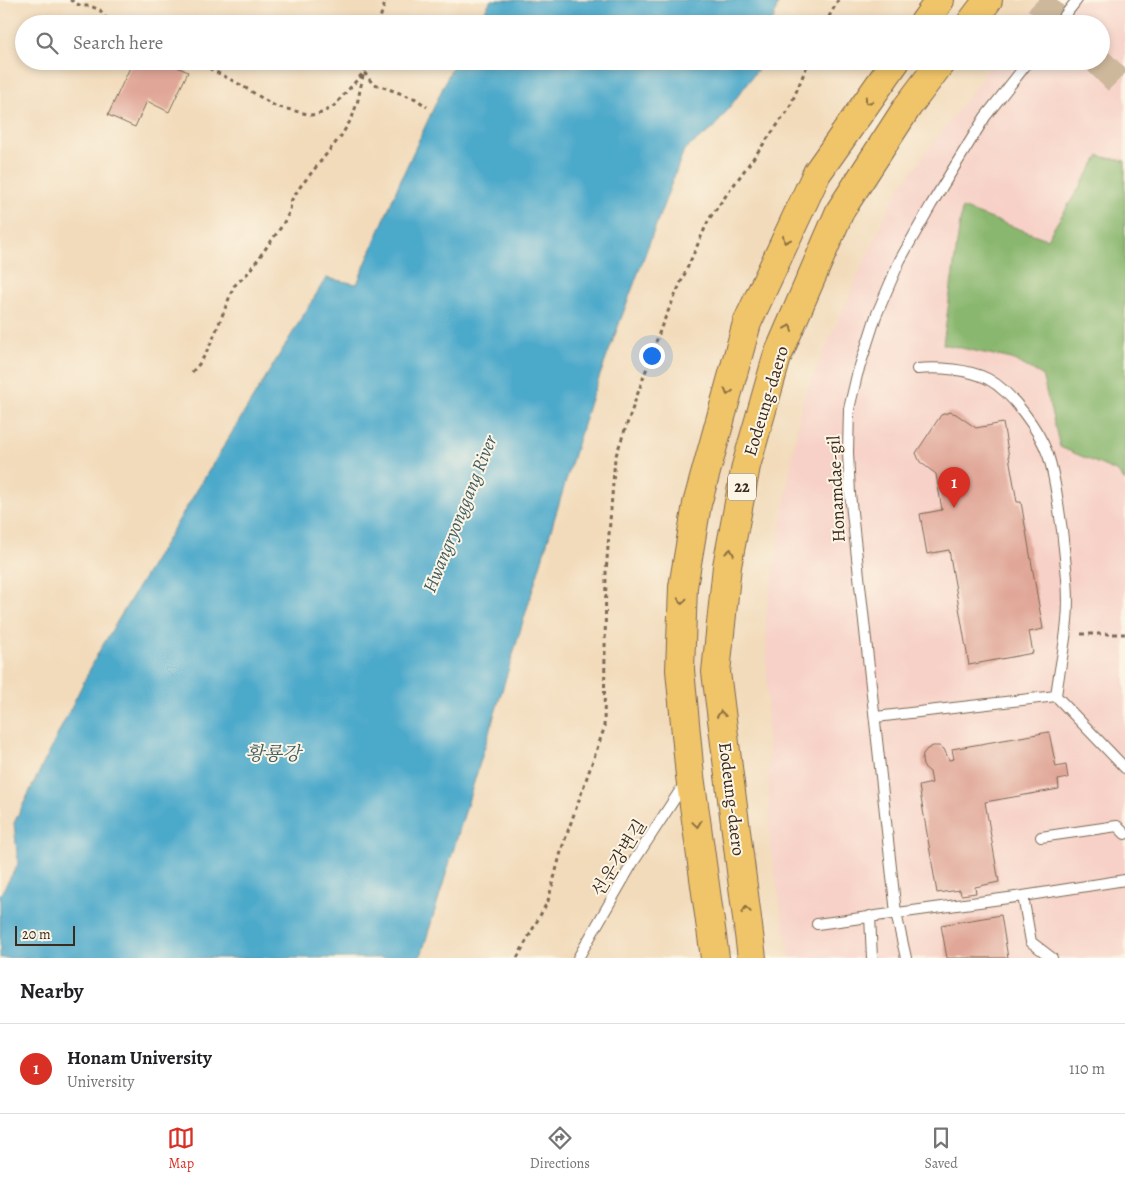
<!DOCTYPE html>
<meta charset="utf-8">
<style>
:root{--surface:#fff;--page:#f2f2f2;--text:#202124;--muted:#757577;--line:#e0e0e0;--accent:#d93025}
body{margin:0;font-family:Alegreya,"Noto Serif KR",serif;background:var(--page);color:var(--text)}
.scale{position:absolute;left:15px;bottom:12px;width:60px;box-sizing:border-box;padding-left:5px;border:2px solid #3b2a1e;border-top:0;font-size:14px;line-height:18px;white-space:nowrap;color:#3b2a1e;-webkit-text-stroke:4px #fcf5e5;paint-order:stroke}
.you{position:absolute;left:651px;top:355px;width:18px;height:18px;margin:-12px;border:4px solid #fff;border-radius:50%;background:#1a73e8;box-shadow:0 0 0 8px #1a73e833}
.badge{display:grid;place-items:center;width:32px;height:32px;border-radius:50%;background:var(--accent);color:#fff;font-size:16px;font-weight:700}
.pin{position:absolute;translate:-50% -41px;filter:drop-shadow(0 1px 2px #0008)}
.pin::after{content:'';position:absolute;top:26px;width:18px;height:15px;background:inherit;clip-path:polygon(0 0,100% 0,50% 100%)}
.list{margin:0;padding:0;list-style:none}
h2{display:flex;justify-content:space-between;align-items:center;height:65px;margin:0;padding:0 20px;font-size:21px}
h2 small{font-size:16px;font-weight:400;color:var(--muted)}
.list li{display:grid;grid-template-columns:32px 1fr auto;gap:15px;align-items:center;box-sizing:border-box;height:90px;padding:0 20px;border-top:1px solid var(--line)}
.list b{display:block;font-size:19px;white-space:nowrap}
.list p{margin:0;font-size:16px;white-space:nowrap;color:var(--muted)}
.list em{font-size:16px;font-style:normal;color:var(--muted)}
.icon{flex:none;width:28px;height:28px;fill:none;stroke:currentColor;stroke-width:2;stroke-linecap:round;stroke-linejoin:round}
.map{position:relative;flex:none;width:1125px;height:958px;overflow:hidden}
.search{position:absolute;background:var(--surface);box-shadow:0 2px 8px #0003;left:15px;right:15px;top:15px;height:55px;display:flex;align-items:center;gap:12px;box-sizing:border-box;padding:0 18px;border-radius:28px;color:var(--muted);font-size:19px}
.sheet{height:155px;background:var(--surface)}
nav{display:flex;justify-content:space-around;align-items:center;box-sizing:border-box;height:70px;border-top:1px solid var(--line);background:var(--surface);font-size:14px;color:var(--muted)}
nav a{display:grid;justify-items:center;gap:2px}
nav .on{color:var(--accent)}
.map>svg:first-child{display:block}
.built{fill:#f7d1c7}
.forest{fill:#8ab76f;stroke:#627046}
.water{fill:#4ba9ca;stroke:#436a74}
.building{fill:#e0a697}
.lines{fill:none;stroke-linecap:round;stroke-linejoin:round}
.highway-tunnel{stroke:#cdb89c;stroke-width:28;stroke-dasharray:28 14;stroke-linecap:butt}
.lane-casing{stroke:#7b6855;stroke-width:12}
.primary-casing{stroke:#7b6855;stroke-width:30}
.path{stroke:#7b6855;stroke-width:3;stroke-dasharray:4 4;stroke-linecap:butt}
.lane{stroke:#fff;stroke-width:10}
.primary{stroke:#f0c469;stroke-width:28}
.oneway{stroke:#8c6f40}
.labels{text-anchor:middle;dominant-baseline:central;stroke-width:4;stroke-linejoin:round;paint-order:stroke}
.shield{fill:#fcf5e5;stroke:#75675a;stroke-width:1}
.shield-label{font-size:16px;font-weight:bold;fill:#3b2a1e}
.street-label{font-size:18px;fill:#3b2a1e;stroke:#fcf5e5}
.water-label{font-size:19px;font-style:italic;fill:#415d63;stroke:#fcf5e5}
</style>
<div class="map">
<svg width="1125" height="958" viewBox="0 0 1125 958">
<rect width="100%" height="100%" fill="#fcf5e5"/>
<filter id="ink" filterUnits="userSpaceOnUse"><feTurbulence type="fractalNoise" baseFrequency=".02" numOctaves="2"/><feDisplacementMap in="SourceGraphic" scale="10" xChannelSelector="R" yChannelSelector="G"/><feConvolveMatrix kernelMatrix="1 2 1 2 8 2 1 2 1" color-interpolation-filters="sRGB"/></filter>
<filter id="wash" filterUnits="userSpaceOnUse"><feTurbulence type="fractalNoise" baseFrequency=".0096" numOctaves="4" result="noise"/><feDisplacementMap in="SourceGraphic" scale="20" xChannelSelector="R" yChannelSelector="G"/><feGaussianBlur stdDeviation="1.12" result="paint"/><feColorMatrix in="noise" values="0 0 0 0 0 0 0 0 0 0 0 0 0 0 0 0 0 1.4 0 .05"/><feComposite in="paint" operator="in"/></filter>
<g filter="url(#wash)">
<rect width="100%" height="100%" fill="#f2dbbb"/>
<path class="built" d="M1040,0H1125V958H790L770,846L766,616L802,400L894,196L994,61H1101V24H1022Z"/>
<path class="forest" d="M1099,156L1125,161V481L1118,472L1060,447L1042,375L1012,359L943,344L962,208L1047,239Z"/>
<path class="water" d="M491,0H779L772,24H477Z
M455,61H761L758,69L714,128L684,150L590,402L422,953L419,958H0V895L18,864L14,823L98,653L326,278L357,284L401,179Z"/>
<g id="blocks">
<path class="building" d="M133,61H164L188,72L169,112L147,101L135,127L108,115Z
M950,412L956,414L976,428L1003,423L1017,502H1021L1043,629L1029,632L1033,653L969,665L949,550L927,554L920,514L942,510L936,474L920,462L916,453L941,415Z
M1049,732L1056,767L1066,765L1068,778L1058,780L1059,789L985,802L999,882L975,887L976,893L961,895L960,890L937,893L919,786L932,783L930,772L923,766L922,760L923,754L927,749L933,746H939L944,749L949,760L954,759L952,749Z
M1001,915L1008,958H947L941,925Z"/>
</g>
</g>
<g filter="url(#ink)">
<use href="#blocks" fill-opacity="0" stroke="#7b6855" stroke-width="1"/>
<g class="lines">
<path class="highway-tunnel" d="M1038,0L1061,24
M1098,61L1125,88"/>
<g class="lane-casing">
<path id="lane" d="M1058,24L1077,0
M917,369C938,367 969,369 988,379C1012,392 1039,430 1048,455C1056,479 1058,506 1062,530C1065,560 1070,591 1067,621C1065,646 1059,671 1056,696
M876,717L1056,696L1125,768
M1041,837L1117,826L1125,834
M1023,896L1031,942L1052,958
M870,916L872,958
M817,924L1023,896L1125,880
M578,958L632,864L685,783
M906,958L896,913L850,494L848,452L849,409L857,375L876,316L900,260L931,205L985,117L1029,61"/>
</g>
<g class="primary-casing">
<path id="primary" d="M923,24L940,0
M970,24L988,0
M715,958L690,776L680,670L683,587L697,504L747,323L817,173L896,61
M752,958L716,672L727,566L746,466L777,357L840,211L908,106L942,61"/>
</g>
<path class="path" d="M70,0L81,6H90L100,10L105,17L113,24
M378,24L386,0
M825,24L838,0
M195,61L239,84L275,106L311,115L322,113L334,106L364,72L372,83L416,99L427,107
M192,372L201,362L212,341L234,286L247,274L282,226L290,211L291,201L300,187L341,136L352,118L358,100L366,61
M1081,634H1125
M517,958L548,901L562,848L604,729L606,572L615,458L662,325L709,219L789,109L809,61"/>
<use href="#lane" class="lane"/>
<use href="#primary" class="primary"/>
</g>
<defs><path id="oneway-chevron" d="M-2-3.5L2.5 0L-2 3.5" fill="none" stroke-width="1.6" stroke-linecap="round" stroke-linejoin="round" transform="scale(1.25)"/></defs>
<g class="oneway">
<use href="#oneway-chevron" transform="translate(868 101) rotate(125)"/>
<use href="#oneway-chevron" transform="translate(786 240) rotate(115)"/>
<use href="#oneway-chevron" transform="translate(789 328) rotate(-67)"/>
<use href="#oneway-chevron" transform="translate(728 392) rotate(105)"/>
<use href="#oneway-chevron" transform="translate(730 552) rotate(-79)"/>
<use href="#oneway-chevron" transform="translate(682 601) rotate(92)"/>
<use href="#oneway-chevron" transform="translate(721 714) rotate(-97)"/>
<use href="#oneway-chevron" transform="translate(697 824) rotate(82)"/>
<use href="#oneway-chevron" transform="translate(746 910) rotate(-98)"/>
</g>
</g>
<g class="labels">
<rect class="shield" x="728" y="473.5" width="28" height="27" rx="4"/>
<g class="shield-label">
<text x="742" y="487">22</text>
</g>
<g class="street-label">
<text transform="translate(766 401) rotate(-73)">Eodeung-daero</text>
<text transform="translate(836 489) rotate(-93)">Honamdae-gil</text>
<text transform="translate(732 799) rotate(83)">Eodeung-daero</text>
<text transform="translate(619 858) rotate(-58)">선운강변길</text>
</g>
<g class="water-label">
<text transform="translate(460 514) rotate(-68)">Hwangryonggang River</text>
<text x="273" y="754">황룡강</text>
</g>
</g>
</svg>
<div class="scale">20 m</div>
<div class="you"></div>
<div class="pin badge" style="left:954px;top:508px">1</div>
<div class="search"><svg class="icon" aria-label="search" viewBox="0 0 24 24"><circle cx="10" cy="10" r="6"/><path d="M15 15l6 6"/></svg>Search here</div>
</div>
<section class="sheet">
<h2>Nearby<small></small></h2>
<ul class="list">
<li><span class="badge">1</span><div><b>Honam University</b><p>University</p></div><em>110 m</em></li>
</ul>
</section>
<nav>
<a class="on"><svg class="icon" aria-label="map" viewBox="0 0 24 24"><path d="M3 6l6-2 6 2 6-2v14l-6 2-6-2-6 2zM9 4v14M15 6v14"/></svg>Map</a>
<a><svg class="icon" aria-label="directions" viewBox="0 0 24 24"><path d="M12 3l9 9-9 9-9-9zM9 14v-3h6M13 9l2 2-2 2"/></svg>Directions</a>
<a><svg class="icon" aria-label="saved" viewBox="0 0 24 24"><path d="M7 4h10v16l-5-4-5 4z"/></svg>Saved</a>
</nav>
